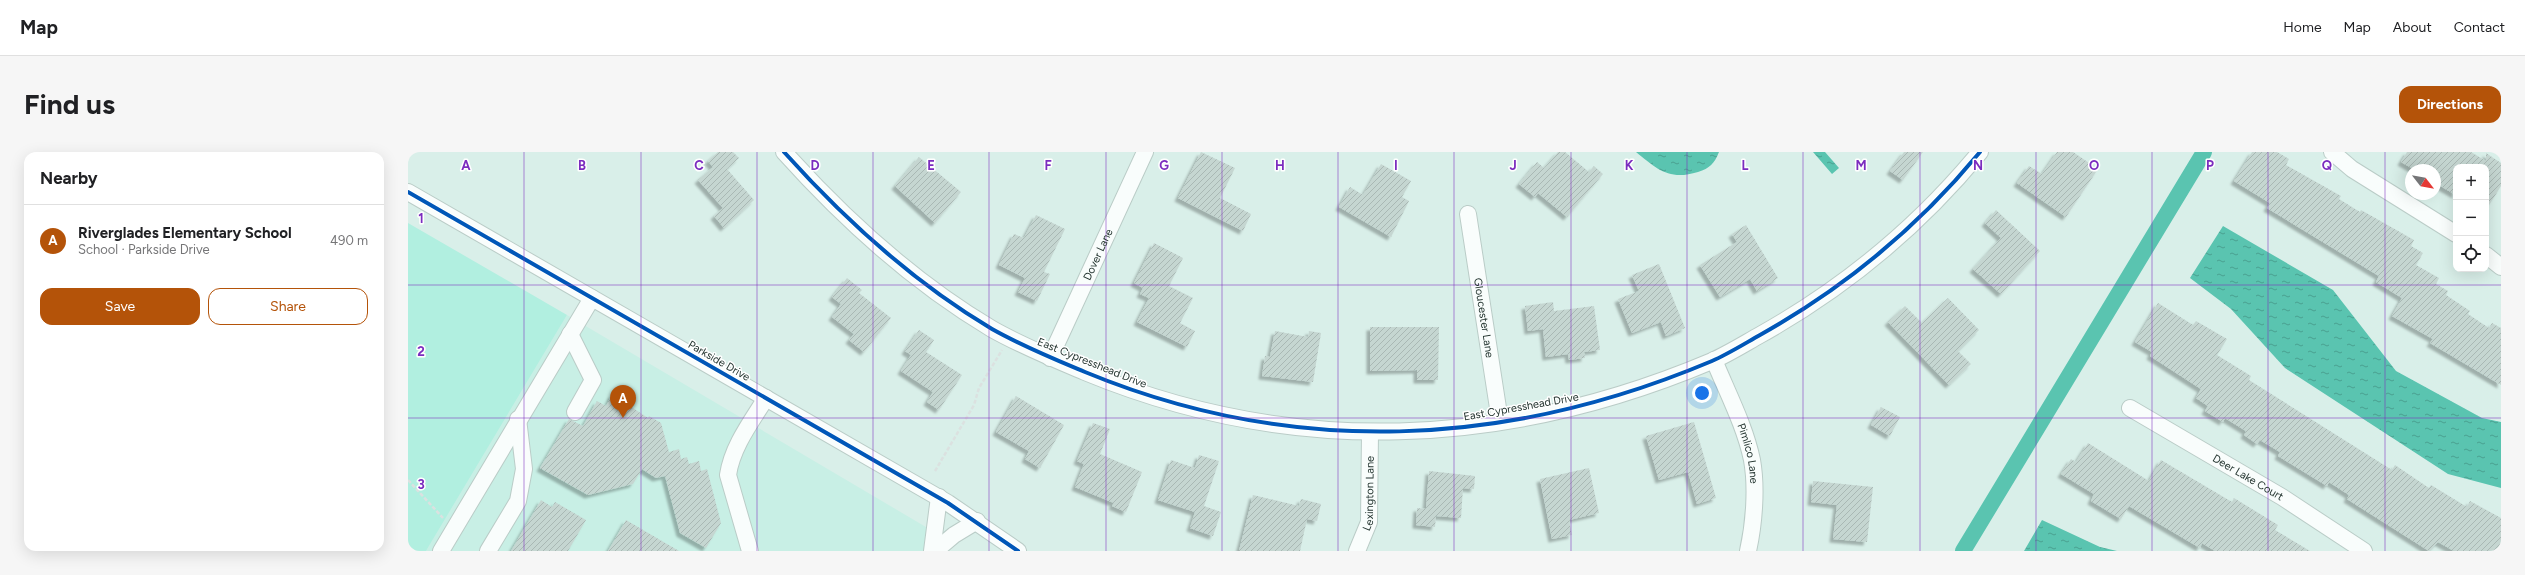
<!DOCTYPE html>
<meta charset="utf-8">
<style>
:root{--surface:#fff;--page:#f6f6f6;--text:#202124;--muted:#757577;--line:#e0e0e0;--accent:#b45309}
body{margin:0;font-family:Figtree,sans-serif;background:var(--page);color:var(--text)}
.controls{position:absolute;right:12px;top:12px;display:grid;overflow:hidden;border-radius:8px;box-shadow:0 4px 16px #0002}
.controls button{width:36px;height:36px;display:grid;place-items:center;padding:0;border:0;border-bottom:1px solid var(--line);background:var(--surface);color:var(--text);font:20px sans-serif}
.compass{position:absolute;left:1997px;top:12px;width:36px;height:36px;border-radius:50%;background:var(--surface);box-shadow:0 4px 16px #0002;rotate:121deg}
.you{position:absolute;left:1294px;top:241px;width:14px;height:14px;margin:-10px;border:3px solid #fff;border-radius:50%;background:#1a73e8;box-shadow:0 0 0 6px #1a73e833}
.badge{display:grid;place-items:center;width:26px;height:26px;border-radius:50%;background:var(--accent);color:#fff;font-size:13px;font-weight:700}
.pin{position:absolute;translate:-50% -33px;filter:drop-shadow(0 1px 2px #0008)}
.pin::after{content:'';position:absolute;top:21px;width:14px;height:12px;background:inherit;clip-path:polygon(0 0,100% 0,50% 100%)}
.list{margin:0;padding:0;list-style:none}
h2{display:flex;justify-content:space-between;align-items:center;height:52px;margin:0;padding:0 16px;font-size:17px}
h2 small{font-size:13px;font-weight:400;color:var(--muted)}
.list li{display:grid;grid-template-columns:26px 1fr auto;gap:12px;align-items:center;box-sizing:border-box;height:72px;padding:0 16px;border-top:1px solid var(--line)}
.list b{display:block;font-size:15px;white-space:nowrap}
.list p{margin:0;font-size:13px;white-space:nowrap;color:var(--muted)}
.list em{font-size:13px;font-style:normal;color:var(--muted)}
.actions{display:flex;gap:8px;padding:12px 16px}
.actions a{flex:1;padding:9px 0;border:1px solid var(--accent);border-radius:12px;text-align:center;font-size:14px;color:var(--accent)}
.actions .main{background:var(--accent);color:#fff}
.icon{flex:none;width:22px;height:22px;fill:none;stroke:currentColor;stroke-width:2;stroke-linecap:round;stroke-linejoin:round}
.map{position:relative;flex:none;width:2093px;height:399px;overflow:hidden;border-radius:12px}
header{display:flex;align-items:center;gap:24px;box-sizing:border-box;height:56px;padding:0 20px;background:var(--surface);border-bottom:1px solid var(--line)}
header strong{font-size:19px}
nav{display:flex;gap:22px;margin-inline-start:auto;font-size:14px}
.intro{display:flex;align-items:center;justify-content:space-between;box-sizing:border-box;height:96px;padding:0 24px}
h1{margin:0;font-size:28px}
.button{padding:10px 18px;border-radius:12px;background:var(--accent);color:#fff;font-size:14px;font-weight:700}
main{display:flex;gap:24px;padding:0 24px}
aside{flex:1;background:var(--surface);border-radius:12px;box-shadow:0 4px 16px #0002}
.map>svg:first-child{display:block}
.built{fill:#c8efe5}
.park{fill:#b1efe0}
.water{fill:url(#water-ripples)}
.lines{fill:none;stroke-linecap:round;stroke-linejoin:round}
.canal{stroke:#5ac4b0;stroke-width:16}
.building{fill:url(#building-hatch);filter:url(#shadow)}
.minor-casing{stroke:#baccc7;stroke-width:18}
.path{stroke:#dbe1e0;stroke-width:2.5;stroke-dasharray:4 2;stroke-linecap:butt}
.minor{stroke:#f9fdfc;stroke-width:16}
.cycleway-casing{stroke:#fff;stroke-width:6}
.cycleway{stroke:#0057b8;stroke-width:4}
.grid{fill:none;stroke:#7b2cbf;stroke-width:1;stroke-opacity:0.55}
.labels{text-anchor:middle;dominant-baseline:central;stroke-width:3;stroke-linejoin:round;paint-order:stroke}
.street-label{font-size:11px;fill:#243530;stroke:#fff}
.grid-label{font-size:13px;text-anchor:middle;font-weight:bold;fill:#7b2cbf;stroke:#fff;stroke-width:3;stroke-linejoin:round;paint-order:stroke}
</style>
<header>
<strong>Map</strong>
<nav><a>Home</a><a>Map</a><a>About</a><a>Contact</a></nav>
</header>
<div class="intro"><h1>Find us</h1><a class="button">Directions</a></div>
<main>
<aside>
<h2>Nearby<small></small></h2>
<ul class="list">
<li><span class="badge">A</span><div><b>Riverglades Elementary School</b><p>School · Parkside Drive</p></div><em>490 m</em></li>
</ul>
<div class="actions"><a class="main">Save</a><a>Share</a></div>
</aside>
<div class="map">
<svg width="2093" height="399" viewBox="0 0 2093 399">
<defs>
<pattern id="water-ripples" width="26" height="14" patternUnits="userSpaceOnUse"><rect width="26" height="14" fill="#5ac4b0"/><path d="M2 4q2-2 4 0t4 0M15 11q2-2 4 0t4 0" fill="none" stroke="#4aa090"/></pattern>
<pattern id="building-hatch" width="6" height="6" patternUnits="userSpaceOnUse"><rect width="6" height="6" fill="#c5d6d1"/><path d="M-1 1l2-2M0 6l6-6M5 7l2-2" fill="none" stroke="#a9b8b4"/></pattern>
<filter id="shadow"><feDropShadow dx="-3.5" dy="3.5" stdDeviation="1" flood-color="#0004"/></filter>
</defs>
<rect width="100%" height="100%" fill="#d9efe9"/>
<path class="built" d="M159,163L545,391L540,399H18Z"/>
<path class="park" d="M0,71L159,163L18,399H0Z"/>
<path class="water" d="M1228,0H1311C1306,12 1302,16 1290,20C1261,29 1249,17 1228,0Z
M1405,0H1417L1431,16L1424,22Z
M1815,74L1925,138L1988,219L2074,266L2093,270V336L2040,322L1877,216L1823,157L1782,126Z
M1634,368L1692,395L1709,399H1616Z"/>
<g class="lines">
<path class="canal" d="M1555,399L1796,0"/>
</g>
<path class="building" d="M310,0H325L331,6L319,17L346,48L316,76L306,64L315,56L290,28L305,15L300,9Z
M793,0L827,16L812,46L843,62L835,79L770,46Z
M1150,0H1157L1181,20L1186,14L1195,22L1159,65L1130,41L1127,45L1111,32L1129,10L1136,16Z
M1496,0H1515L1495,28L1482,19Z
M1649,0H1665L1690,17L1658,65L1609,31L1621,14L1634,22Z
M1844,0H1869L1881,7L1878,13L1933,44L1931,47L1952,60L1953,58L2006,88L2003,94L2015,101L2008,113L2031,126L2028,132L2040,139L2038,143L2062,159L2060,162L2081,176L2084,171L2093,176V233L2022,191L2025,187L1984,164L1994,146L1968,130L1971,124L1859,56L1862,51L1826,29Z
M1999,0H2063L2078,9V1L2093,11V34L2078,58V15H2048V43L2027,31V18H2007L1993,10Z
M511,5L553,40L527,71L487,34Z
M973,12L1003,29L994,45L1001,49L983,85L931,55L942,35L955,43Z
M1588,58L1632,99L1593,142L1565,117L1593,86L1577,71Z
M628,63L657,77L636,120L642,122L629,149L610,140L617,126L591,113L606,82L616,86Z
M1338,73L1370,126L1349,139L1342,127L1312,145L1292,113L1329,90L1324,82Z
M746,91L775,106L761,134L785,146L772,171L787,179L779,195L729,170L741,146L732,142L735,136L726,131Z
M1251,112L1277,176L1258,184L1253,170L1224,181L1210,147L1231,139L1224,123Z
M439,126L454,138L451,141L483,166L456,200L441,188L446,182L424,165L433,152L424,145Z
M1540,146L1571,178L1550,199L1563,212L1541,233L1480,170L1497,154L1514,171Z
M1145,150L1146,159L1186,154L1192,198L1176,200L1177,206L1161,208L1160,202L1138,205L1135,177L1120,179L1117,154Z
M1750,151L1785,173L1788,169L1819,187L1809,203L1843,224L1841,228L1984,318L1987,313L2021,336L2023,333L2059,355L2062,349L2093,366V399H2046L2030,390L2021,399L1939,347L1941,343L1921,330L1919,334L1870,304L1872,300L1852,288L1849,292L1836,283L1838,279L1817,266L1815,270L1797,259L1800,254L1788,246L1793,237L1742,204L1744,200L1727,190Z
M962,175H1031L1030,228H1009V218L962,219Z
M511,178L526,188L518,200L554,223L531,258L519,250L525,240L493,219L503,203L497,199Z
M867,179L900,185L901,179L913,181L905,230L854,224L857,204L862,205Z
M204,242L240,266L241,264L253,271L261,300L271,297L273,307L279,305L281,312L291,309L293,319L299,317L313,371L298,396L272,381L257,324L248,326L234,317L225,332L180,343L132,316L161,267L175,274L189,249L198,254Z
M608,244L656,273L632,316L617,307L621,299L588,280Z
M1473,255L1492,265L1482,284L1463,273Z
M1286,270L1308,346L1289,352L1280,320L1251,328L1238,284Z
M685,271L702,277L692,302L734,320L718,360L704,354L706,351L667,335L676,312L669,309Z
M1680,291L1741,329L1753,308L1824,350L1826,346L1870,373L1867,378L1902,399H1807L1794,391L1792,396L1721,354L1713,367L1683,349L1686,342L1653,322L1663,307L1668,310Z
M791,303L811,309L796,354L813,360L805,384L782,376L787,360L750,348L763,308L787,316Z
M1181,316L1191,361L1161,368L1164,383L1144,387L1132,327Z
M1021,319L1067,324L1066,337L1055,336L1053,366L1028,364L1027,375L1008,373L1009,356L1018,357Z
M1405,329L1465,335L1459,390L1425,387L1429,353L1403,350Z
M845,343L891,354L893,347L913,352L909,369L899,367L892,399H831Z
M133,348L144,355L147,350L178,368L160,399H103Z
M218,368L271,399H200Z"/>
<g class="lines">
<g class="minor-casing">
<g id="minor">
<path d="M376,0C437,68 505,130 584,177C614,194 646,207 677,220C885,306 1098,296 1304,209C1320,202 1336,192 1352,183C1436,136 1511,74 1572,0"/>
<path d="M1924,0L1944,17L2048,82"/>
<path d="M0,40L540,351L610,399"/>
<path id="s1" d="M1060,62L1092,269"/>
<path d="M2078,103L2093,115"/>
<path d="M162,182L185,228L167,260"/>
<path id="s2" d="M642,206L737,0"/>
<path id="s3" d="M1306,208C1319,240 1337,274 1344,308C1349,336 1346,372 1340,399"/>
<path id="s4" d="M1722,256L1874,345L1956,399"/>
<path d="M33,399L184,146"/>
<path d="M80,399L110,349L116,317L110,267"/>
<path d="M342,399L320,323C324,295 343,270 358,246"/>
<path d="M524,399L531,345"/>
<path d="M527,399L546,383L569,369"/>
<path id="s5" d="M949,399L961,370L962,281"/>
</g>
</g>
<path class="path" d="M527,319L566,253L571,236L594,198
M0,328L35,366"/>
<use href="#minor" class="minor"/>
<g class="cycleway-casing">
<path id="cycleway" d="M376,0C437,68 505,130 584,177C614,194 646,207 677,220C885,306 1098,296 1304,209C1320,202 1336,192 1352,183C1436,136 1511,74 1572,0
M0,40L540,351L610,399"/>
</g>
<use href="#cycleway" class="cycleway"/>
</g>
<path class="grid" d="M116,0V399M233,0V399M349,0V399M465,0V399M581,0V399M698,0V399M814,0V399M930,0V399M1046,0V399M1163,0V399M1279,0V399M1395,0V399M1512,0V399M1628,0V399M1744,0V399M1860,0V399M1977,0V399M0,133H2093M0,266H2093"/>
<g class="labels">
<g class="street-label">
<text stroke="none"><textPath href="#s2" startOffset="114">Dover Lane</textPath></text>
<text stroke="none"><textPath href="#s1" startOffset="105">Gloucester Lane</textPath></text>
<text transform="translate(311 209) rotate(30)">Parkside Drive</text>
<text transform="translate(684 211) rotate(22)">East Cypresshead Drive</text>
<text transform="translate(1113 255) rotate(-10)">East Cypresshead Drive</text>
<text stroke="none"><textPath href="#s3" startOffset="100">Pimlico Lane</textPath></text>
<text stroke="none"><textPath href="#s4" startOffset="137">Deer Lake Court</textPath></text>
<text stroke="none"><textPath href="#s5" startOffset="60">Lexington Lane</textPath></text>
</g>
</g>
<g class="grid-label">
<text x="58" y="18">A</text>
<text x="174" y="18">B</text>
<text x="291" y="18">C</text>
<text x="407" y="18">D</text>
<text x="523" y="18">E</text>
<text x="640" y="18">F</text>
<text x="756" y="18">G</text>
<text x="872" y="18">H</text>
<text x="988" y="18">I</text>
<text x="1105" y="18">J</text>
<text x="1221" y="18">K</text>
<text x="1337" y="18">L</text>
<text x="1453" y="18">M</text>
<text x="1570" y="18">N</text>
<text x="1686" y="18">O</text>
<text x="1802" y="18">P</text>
<text x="1919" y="18">Q</text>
<text x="13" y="71">1</text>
<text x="13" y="204">2</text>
<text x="13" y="337">3</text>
</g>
</svg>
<div class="controls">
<button>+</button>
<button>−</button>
<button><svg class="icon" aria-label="locate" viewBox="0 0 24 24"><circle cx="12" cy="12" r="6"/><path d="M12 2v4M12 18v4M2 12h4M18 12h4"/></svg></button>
</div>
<svg class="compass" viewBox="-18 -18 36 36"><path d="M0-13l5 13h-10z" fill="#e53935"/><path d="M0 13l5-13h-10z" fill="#757577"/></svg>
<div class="you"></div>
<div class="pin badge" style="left:215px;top:266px">A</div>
</div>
</main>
